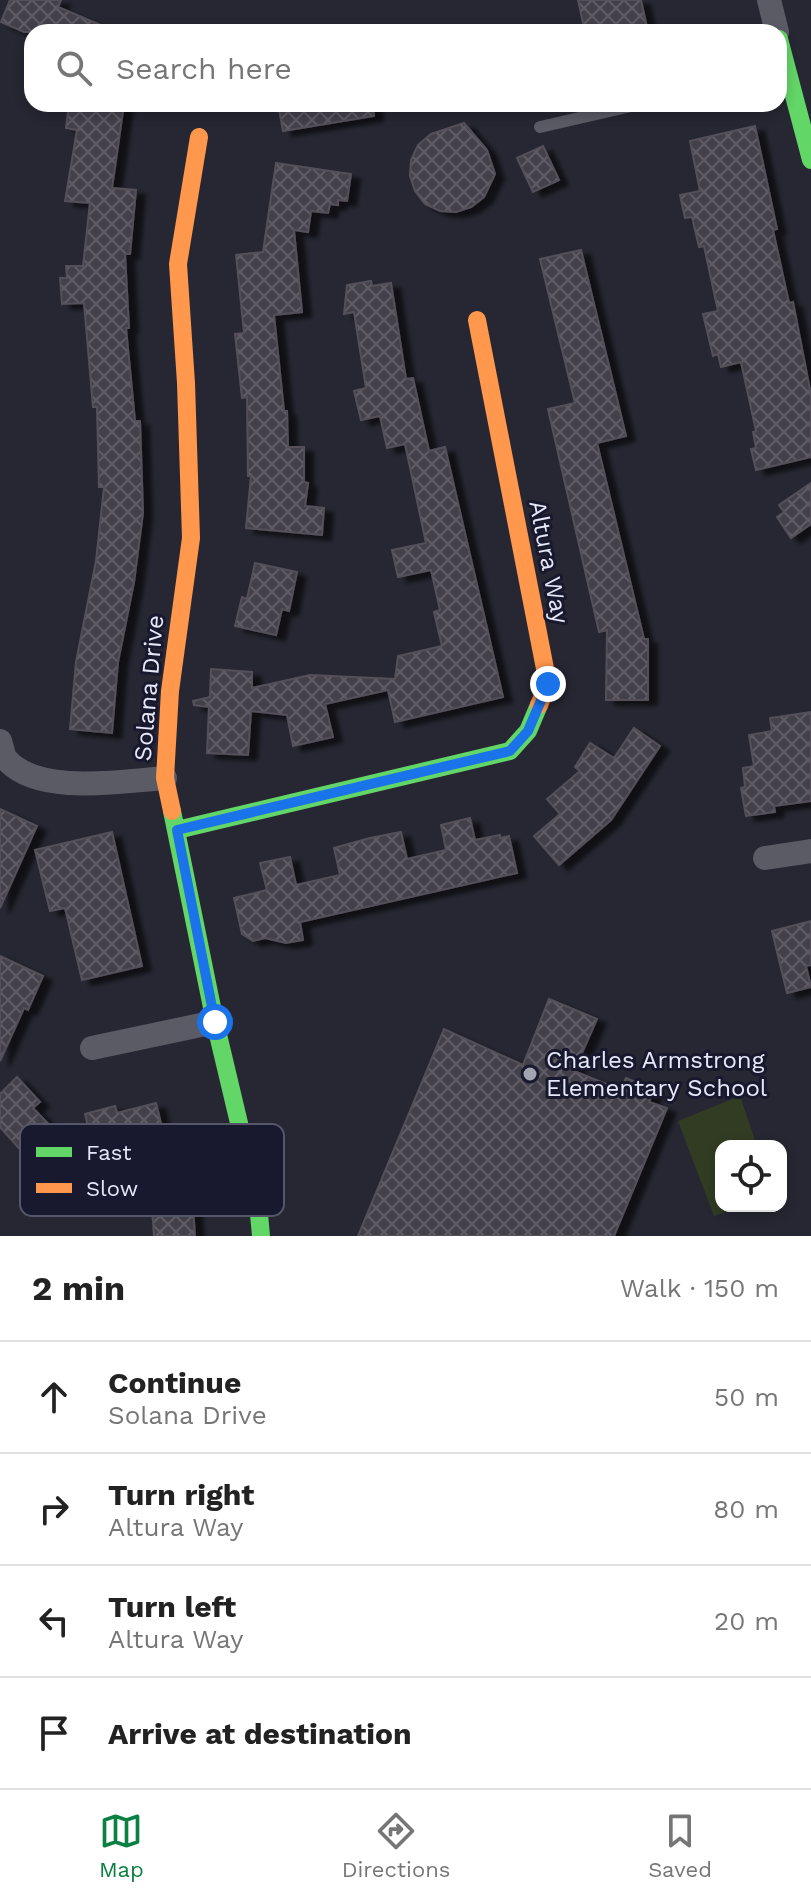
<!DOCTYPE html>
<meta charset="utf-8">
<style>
:root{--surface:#fff;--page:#f6f6f6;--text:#222;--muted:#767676;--line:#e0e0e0;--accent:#0b8043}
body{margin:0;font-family:"Work Sans",sans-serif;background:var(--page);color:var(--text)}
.controls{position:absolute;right:24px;bottom:24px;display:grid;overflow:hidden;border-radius:16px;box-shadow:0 4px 12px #0003}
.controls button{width:72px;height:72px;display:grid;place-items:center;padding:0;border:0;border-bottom:2px solid var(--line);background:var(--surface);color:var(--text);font:40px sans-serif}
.stop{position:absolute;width:24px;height:24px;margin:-18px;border:6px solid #1a73e8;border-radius:50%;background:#fff}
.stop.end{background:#1a73e8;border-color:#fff;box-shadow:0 2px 8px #0008}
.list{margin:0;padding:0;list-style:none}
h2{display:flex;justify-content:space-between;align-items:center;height:104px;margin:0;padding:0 32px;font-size:34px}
h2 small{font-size:26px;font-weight:400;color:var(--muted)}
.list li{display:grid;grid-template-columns:52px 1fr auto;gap:24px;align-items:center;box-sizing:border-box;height:112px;padding:0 32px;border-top:2px solid var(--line)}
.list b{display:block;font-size:30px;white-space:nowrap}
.list p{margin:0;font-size:26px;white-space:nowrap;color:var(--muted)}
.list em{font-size:26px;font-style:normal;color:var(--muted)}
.icon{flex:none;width:44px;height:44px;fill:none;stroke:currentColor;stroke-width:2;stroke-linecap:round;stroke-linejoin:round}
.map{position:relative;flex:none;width:811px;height:1236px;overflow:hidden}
.search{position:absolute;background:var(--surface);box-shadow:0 4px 12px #0003;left:24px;right:24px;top:24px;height:88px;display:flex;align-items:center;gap:20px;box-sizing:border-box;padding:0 28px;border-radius:24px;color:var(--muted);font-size:30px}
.sheet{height:552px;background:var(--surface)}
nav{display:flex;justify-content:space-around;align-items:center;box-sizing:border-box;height:112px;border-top:2px solid var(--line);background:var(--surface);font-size:22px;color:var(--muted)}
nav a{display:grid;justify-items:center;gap:4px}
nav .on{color:var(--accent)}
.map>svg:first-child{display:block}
.pitch{fill:#323c23}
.building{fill:url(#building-cross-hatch);stroke:#54505a;stroke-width:2;filter:url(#shadow)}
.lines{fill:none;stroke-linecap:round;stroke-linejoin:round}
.lane{stroke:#5b5b66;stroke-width:12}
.street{stroke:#5b5b66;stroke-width:24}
.fast{stroke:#63d668;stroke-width:18}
.slow{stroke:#ff974d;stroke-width:18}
.route{stroke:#1a73e8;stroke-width:10}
.poi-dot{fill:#a3a4b2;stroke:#18182f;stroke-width:3}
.labels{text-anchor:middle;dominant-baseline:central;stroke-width:6;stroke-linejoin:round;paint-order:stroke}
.street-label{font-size:24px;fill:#e6e7f7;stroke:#18182f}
.poi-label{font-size:24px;fill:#e6e7f7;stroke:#18182f;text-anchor:start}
.key{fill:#18182f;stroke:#56566b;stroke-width:2}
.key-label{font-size:22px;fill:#e6e7f7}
</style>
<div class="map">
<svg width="811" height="1236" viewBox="0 0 811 1236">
<defs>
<pattern id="building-cross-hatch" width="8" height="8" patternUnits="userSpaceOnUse" patternTransform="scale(2)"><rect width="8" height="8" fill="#43404a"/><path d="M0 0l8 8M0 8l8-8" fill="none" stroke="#5e5c65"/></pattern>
<filter id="shadow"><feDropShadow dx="9" dy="5" stdDeviation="2" flood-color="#0009"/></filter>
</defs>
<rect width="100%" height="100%" fill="#272733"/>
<path class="pitch" d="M740,1096L757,1146H721V1206H743L714,1216L678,1121Z"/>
<path class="building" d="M10,0H61L58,7L117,32H24L1,22Z
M578,0H641L648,32H585Z
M69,104H124L112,188L136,190L130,254H125L129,328H126L135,421H140L143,513L134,582L118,662L112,733L70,729L76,662L96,561L104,487H99L97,407H93L84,303L62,304L60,278H67L66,266H83L90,203L65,201L77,130L66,128Z
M278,104H373L374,116L283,131Z
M464,123L487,150L495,174L484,197L471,207L456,212L440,211L425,204L415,191L410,176L411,160L418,145L431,134Z
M755,126L777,229L773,230L789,303L793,302L811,395V457L756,470L751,449L756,448L753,432L756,431L741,362L721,367L718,354L713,356L703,314L718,311L704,246L699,247L692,217L685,218L680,195L700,191L690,141Z
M543,146L559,180L533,192L517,158Z
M276,163L351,174L347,201L338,200V205L330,204L328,213L311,211L308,232L294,230L302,312L274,315L284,411H287L288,447H304V482L308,483L305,506L324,508L322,535L246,528L251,476H248L247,397L242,398L235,334L244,333L236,255L263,252Z
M581,250L626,436L597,443L644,639H648V700H606L607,630L599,632L548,409L575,403L540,259Z
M371,281L372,286L391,283L406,379L413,378L429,451L445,447L503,697L395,722L388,690L325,704L333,737L293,746L287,715L251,711L248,755L207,753L209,707L194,705L193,701L210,697L211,669L252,672V688L310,675L395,679L398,656L442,646L434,612L440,610L431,570L398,577L392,550L426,543L405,444L387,448L380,416L361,420L354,391L366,388L354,312L344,314L347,285Z
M811,483V524L791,538L777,517L784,512L779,505Z
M255,563L297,572L289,611L282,609L276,635L235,626L242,597L247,599Z
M811,712V801L774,806L775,812L746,816L741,788L745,787L743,768L754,766L749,735L772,731L770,718Z
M634,728L660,746L611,820L559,865L534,836L560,814L547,799L580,771L575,767L590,743L614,758Z
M0,809L37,826L0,908Z
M470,818L475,840L500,835V838L509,836L517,873L300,922L303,940L286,943L265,938L253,941L242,934L234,898L267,890L260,863L290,857L296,885L340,875L334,848L370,838L401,832L407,859L446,850L441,825Z
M112,832L142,966L82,980L65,908L50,911L35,850Z
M811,921V965L806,966L811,987L787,993L772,931Z
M0,956L43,976L28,1010L24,1008L0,1061Z
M549,999L597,1019L574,1071L621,1090L626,1078L654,1089L649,1102L667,1108L614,1236H358L444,1029L523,1065Z
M17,1077L40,1102L33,1108L86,1163L41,1173L0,1127V1094Z
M156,1103L166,1144L96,1160L85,1114L115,1106L117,1113Z
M191,1179L195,1236H154L150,1182Z"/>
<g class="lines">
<path class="lane" d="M540,127L640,104"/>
<path class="street" d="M769,0L777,32
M0,741C2,746 3,755 6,759C37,796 123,781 165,778
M765,858L811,851
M92,1048L215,1022"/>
<path class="fast" d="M779,39L811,160
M172,811L215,1022L258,1203L261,1236
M177,830L510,751L528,731L539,705"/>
<path class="slow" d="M477,320L548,684L539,705
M172,811L165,778L170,691L191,538L186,383L178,264L199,137"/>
</g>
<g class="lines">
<path class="route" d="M215,1022L177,830L510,751L528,731L548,684"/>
</g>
<circle class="poi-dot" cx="530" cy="1074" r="8"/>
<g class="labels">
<g class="street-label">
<text transform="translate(549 562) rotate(79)">Altura Way</text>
<text transform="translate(149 688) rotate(-85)">Solana Drive</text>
</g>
<g class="poi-label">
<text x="546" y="1060">Charles Armstrong<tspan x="546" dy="28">Elementary School</tspan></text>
</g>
</g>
<rect x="20" y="1124" width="264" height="92" rx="12" class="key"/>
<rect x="36" y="1147" width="36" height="10" fill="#63d668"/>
<rect x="36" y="1183" width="36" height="10" fill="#ff974d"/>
<g class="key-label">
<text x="86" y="1160">Fast</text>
<text x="86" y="1196">Slow</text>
</g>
</svg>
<div class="controls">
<button><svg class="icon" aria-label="locate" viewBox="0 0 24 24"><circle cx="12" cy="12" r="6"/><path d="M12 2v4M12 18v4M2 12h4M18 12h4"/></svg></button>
</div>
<div class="stop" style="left:215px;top:1022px"></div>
<div class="stop end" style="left:548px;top:684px"></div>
<div class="search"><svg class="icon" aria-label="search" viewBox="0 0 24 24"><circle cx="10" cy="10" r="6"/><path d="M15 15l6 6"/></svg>Search here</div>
</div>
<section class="sheet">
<h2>2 min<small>Walk · 150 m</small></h2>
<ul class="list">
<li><svg class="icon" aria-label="ahead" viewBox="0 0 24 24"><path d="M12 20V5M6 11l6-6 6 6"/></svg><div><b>Continue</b><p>Solana Drive</p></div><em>50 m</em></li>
<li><svg class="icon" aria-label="right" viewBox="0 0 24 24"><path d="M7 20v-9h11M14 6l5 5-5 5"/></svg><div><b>Turn right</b><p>Altura Way</p></div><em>80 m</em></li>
<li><svg class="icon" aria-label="left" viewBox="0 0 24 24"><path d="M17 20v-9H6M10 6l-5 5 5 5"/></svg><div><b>Turn left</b><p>Altura Way</p></div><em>20 m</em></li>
<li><svg class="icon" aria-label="arrive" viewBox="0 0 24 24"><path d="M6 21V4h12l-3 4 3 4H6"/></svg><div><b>Arrive at destination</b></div></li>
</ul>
</section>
<nav>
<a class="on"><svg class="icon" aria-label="map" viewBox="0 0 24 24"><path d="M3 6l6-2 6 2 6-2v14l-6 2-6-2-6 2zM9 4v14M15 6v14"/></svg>Map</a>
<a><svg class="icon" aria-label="directions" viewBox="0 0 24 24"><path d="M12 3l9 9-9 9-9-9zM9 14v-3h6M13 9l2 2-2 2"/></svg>Directions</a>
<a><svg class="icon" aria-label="saved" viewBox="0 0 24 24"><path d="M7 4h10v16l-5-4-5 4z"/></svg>Saved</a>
</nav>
